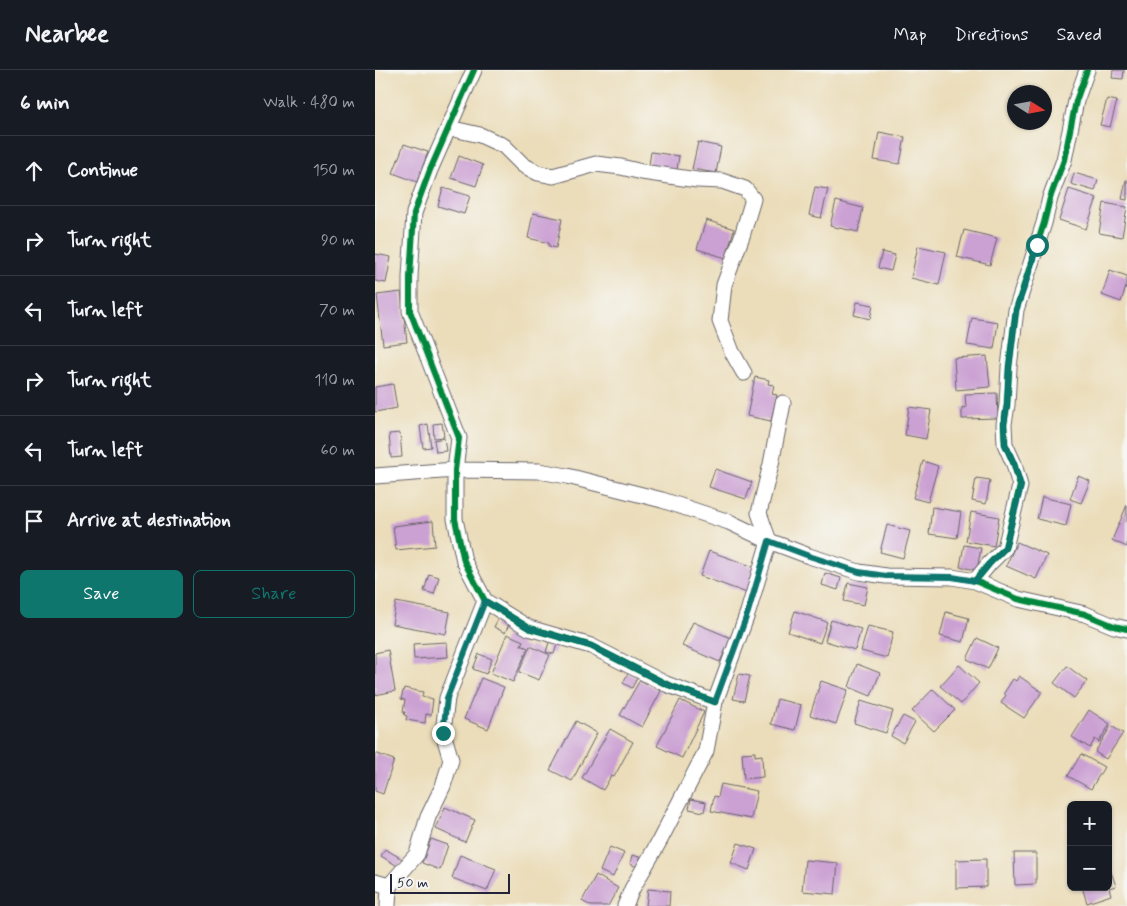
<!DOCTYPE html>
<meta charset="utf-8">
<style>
:root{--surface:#171b24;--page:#20242c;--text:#f1f3f6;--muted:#9ea1a6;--line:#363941;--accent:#0f766e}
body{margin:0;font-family:Mynerve,sans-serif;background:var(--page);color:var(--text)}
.controls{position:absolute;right:15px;bottom:15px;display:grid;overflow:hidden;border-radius:8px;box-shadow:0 1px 4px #0004}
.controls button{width:45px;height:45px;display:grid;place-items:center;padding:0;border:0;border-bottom:1px solid var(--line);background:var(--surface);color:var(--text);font:25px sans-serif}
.compass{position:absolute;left:632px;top:15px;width:45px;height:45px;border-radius:50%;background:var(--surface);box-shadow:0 1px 4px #0004;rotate:101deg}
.scale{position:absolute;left:15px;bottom:12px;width:120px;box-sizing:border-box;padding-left:5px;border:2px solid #22223b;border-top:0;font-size:14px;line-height:18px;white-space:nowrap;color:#22223b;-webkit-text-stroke:4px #f6f6f2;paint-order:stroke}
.stop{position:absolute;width:15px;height:15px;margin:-11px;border:4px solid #0f766e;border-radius:50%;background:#fff}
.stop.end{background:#0f766e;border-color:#fff;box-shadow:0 1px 5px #0008}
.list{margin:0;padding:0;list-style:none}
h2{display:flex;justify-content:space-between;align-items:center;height:65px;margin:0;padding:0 20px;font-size:21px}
h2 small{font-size:16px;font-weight:400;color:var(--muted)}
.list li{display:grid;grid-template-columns:32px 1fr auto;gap:15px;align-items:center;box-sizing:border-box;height:70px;padding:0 20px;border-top:1px solid var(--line)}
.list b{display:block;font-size:19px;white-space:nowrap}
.list em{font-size:16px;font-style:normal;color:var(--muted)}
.actions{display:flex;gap:10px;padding:15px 20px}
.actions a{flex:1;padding:11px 0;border:1px solid var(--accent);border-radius:8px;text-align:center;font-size:18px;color:var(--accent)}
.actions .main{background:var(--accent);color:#fff}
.icon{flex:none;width:28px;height:28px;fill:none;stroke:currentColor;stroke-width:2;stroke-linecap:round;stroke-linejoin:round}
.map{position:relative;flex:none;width:752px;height:836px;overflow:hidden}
header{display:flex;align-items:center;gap:30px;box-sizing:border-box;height:70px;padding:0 25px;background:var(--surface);border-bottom:1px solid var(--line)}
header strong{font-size:24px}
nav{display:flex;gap:28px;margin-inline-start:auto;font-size:18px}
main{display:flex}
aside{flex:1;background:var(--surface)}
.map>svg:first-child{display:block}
.building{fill:#cba0d3}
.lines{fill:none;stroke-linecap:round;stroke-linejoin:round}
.minor-casing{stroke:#686367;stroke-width:17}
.minor{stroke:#fff;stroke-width:15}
.cycleway-casing{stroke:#f6f6f2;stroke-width:9}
.cycleway{stroke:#00873e;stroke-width:6}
.route{stroke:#0f766e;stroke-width:6}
</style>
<header>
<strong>Nearbee</strong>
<nav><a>Map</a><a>Directions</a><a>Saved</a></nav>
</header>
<main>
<aside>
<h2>6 min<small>Walk · 480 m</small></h2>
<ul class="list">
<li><svg class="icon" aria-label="ahead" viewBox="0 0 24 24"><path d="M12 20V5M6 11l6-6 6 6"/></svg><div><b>Continue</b></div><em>150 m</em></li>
<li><svg class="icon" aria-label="right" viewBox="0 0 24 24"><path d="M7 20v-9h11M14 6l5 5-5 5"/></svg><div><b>Turn right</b></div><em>90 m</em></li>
<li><svg class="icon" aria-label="left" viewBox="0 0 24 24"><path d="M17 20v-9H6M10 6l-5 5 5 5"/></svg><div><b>Turn left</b></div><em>70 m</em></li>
<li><svg class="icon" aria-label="right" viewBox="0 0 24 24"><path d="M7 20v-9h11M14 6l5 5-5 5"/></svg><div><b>Turn right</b></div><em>110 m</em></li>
<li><svg class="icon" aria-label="left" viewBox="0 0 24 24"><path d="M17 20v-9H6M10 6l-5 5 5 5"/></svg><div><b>Turn left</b></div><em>60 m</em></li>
<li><svg class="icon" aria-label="arrive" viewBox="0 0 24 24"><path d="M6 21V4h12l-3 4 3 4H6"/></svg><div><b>Arrive at destination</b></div></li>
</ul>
<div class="actions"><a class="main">Save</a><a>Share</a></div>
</aside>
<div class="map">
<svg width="752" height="836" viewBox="0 0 752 836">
<rect width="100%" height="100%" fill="#f6f6f2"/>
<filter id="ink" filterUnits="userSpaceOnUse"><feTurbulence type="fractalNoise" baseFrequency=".02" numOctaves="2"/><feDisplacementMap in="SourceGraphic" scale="10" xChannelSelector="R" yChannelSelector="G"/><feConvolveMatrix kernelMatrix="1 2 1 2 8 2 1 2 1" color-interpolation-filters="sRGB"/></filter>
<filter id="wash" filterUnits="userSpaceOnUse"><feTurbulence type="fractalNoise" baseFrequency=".0096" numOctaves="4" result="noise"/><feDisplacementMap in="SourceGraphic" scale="20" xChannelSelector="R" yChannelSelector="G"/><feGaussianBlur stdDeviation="1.12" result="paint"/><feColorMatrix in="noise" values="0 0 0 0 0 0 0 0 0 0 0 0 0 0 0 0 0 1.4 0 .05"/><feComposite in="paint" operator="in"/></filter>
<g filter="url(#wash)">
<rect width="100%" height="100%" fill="#ebddba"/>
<g id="blocks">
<path class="building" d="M738,0H749L748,9L737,8Z
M732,29L742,31L735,57L725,55Z
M504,62L530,67L525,94L499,90Z
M323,72L346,77L341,103L317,99Z
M29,74L53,82L42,112L18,103Z
M276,82L304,86L302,100L274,95Z
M84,86L108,95L101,116L76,108Z
M699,103L723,110L720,121L696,114Z
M751,110H752V130L747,129Z
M440,117L453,119L446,148L434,145Z
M68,118L95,126L89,144L63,136Z
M694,119L722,128L711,159L684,150Z
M461,131L488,138L483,162L455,156Z
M729,133L752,137L747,167L724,163Z
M158,143L187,149L181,178L174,176V173L153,168Z
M331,150L359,159L351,188L322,179Z
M589,160L622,168L615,195L582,187Z
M543,176L571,182L564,215L536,208Z
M507,182L520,185L516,201L503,198Z
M0,184L16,187L11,213L0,211Z
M735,200L752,206V214L746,232L727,225Z
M26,222L32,272L8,275L2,225Z
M482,232L498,235L495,249L479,245Z
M597,248L623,252L619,279L592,275Z
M612,286L615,317L581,320L579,288Z
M380,307L394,310L393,314L399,315L397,324L402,325L396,351L372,346Z
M18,314L22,338L0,342V317Z
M622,323L623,348L587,349V337L591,338L590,324Z
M534,337L556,340L551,369L530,365Z
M67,353L69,367L59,368L58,354Z
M53,354L56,377L48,378L45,356Z
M25,363L27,387L16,388L14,364Z
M69,368L71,381L61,382L59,370Z
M548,391L563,396L553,432L538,428Z
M340,399L377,412L371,429L334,417Z
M703,406L715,411L706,433L695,429Z
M601,408L615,410L611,434L597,431Z
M667,427L696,434L691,456L662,449Z
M752,435V477L737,470Z
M557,437L586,442L582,468L554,464Z
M596,442L624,447L619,476L591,471Z
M58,451L60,476L21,480L18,456Z
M512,455L535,461L528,488L505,482Z
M642,472L672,485L661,509L631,496Z
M589,475L606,478L602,500L585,497Z
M334,481L382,498L372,523L325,506Z
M450,503L466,508L463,520L447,515Z
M54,504L64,507L59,524L49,521Z
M473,513L493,517L489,535L469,531Z
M21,532L75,542L71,564L17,554Z
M420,541L452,552L445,573L413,562Z
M571,542L594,548L588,572L565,566Z
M124,547L135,552L130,563L119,557Z
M456,550L486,559L480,580L450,571Z
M318,552L356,568L345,592L307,576Z
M493,556L518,562L512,588L486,581Z
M132,564L148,571L146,575L153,578L138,612L116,603Z
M602,568L623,578L613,599L592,589Z
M175,569L183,571L179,584L171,582Z
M72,572L73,587L39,589L38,574Z
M155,576L175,585L164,610L144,602Z
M13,580L20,621L0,625V583Z
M104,584L117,589L111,604L98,599Z
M482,594L505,603L496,626L474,617Z
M584,595L604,613L586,634L565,616Z
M692,596L712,611L699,628L679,613Z
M253,603L262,608L257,618L248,613Z
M364,604L375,606L369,631L358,629Z
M644,606L667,622L649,648L626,633L631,625L629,623L638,609L641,611Z
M106,608L129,617L113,659L89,649Z
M265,610L286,621L267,657L245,645Z
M446,611L473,620L461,654L435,645Z
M29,618L48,622L47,627L58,629L56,645L51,644L50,653L31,650L32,646L29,645L30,642H28L30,630L26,629Z
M558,619L580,640L559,661L537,641Z
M402,629L426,635L420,660L396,654Z
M305,630L329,642L307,688L282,676Z
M486,631L518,641L511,663L479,653Z
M714,640L735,654L724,672L720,669L715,678L697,667Z
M528,646L540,652L528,673L516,666Z
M201,651L222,663L197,711L175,700Z
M736,656L748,663L731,689L720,682Z
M235,659L258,672L239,707L236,706L228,720L207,708Z
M380,682V686L387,685L388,707L369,709L367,683Z
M0,683L19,690L8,724L0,721Z
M706,684L729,697L716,719L693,706Z
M346,714L382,721L376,749L336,741L339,726L343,727Z
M316,729L331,732L329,742L314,739Z
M70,737L100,750L90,772L61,759Z
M56,769L73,775L65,800L47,793Z
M363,773L381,779L374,800L356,793Z
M235,777L249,783L238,807L225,801Z
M10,779L29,790L24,797L6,786Z
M639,783H661V814L640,815Z
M85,785L121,799L112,821L77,808Z
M257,785L265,787L263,797L255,794Z
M611,789V817L581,818V790Z
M430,790L463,793L460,824L427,821Z
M733,793L741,816L734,818L736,825L712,833L707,817H733Z
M221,805L243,818L233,836H216L207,831Z
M273,819L295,821L294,836H271Z"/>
</g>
</g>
<g filter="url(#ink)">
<use href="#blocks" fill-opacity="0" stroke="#686367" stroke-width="1"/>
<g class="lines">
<g class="minor-casing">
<path id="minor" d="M99,0L55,100L39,143L35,207V241L84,368L80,400V449L89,491L110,531L154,558L216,576L291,614L340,632
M712,0L701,31L689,90L675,128L669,153L641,240L634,297L632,335L629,354L630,374L639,394L645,416L630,478L614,494L600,511L643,529L710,544L739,556L752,559
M74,58L105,65L129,76L148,95L163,103L178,106L221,94L246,97L267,102L322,110L347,111L370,119L378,129L367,166L349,215L345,251L357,282L369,303
M0,406L80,400L164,401L192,406L287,430L354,452L394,471L434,486L484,502L511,506L577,507L600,511
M0,812L14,816L13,836
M14,816L42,784L53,747L68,716L76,690L68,663L72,628L110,531
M250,836L257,819L285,770L331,681L340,632L373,542L394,471L384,443L396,394L408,333"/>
</g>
<use href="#minor" class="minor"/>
<g class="cycleway-casing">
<path id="cycleway" d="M99,0L55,100L39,143L35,207V241L84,368L80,400V449L89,491L110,531L154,558L216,576L291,614L340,632
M712,0L701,31L689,90L675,128L669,153L641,240L634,297L632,335L629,354L630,374L639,394L645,416L630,478L614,494L600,511L643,529L710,544L739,556L752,559"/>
</g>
<use href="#cycleway" class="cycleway"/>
</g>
</g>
<g class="lines" filter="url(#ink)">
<path class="route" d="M68,663L72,628L110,531L154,558L216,576L291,614L340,632L373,542L394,471L434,486L484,502L511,506L577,507L600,511L614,494L630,478L646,416L639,394L630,374L629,354L632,335L634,297L641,240L652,209L662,175"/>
</g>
</svg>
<div class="controls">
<button>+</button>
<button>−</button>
</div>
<svg class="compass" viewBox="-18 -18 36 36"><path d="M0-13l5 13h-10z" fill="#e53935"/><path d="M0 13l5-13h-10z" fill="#9ea1a6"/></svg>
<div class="scale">50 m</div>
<div class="stop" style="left:662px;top:175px"></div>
<div class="stop end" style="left:68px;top:663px"></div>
</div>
</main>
